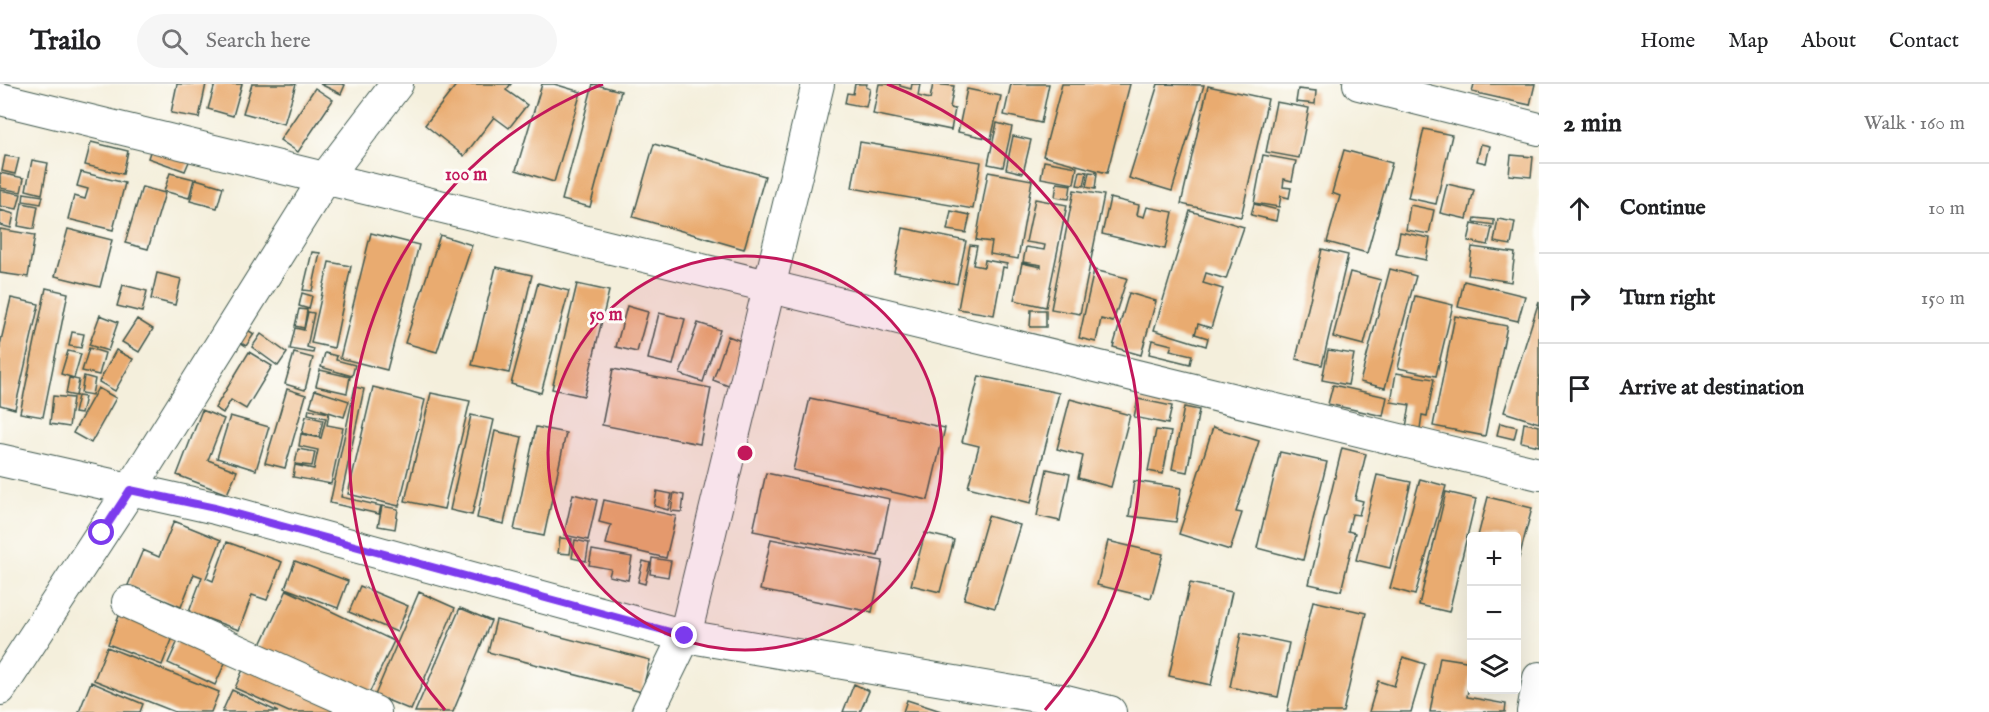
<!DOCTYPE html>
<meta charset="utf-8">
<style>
:root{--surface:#fff;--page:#f6f6f6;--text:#202124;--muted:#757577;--line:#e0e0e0}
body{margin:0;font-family:"IM FELL English",serif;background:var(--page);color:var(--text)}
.controls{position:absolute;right:18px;bottom:18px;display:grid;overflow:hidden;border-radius:6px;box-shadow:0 6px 24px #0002}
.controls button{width:54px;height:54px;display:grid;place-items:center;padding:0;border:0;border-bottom:2px solid var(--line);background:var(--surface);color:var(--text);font:30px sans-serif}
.stop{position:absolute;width:18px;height:18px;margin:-14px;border:4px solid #7c3aed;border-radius:50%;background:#fff}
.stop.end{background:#7c3aed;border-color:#fff;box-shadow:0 2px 6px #0008}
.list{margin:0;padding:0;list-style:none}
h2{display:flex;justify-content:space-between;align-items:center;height:78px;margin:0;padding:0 24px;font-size:26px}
h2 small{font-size:20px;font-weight:400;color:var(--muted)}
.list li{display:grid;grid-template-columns:39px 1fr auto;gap:18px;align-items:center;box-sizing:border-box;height:90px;padding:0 24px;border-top:2px solid var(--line)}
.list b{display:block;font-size:22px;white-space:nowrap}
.list em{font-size:20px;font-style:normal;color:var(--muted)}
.icon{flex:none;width:33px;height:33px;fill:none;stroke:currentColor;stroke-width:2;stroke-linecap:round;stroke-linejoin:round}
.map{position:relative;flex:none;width:1539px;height:628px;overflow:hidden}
header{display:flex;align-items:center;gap:36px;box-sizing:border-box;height:84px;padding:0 30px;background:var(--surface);border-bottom:2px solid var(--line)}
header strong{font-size:28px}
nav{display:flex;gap:33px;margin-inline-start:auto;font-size:21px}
.search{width:420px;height:54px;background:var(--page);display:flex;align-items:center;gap:15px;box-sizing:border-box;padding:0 21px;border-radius:33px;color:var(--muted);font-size:22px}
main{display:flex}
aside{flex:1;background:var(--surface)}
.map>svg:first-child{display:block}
.building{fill:#e9ab70}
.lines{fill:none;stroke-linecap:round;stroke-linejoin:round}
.minor-casing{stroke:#3f584d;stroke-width:34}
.minor{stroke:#fff;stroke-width:32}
.route{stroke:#7c3aed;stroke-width:8}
.ring{fill:none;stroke:#c2185b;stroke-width:3}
.centre{fill:#c2185b;stroke:#fdfcf7;stroke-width:3}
.ring-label{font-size:18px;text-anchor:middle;font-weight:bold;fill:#c2185b;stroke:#fdfcf7;stroke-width:6;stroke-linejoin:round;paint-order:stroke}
</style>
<header>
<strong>Trailo</strong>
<div class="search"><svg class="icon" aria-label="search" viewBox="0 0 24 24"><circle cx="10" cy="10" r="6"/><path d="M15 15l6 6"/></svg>Search here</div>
<nav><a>Home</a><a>Map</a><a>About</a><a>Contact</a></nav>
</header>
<main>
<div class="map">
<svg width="1539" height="628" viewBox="0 0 1539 628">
<rect width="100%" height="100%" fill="#fdfcf7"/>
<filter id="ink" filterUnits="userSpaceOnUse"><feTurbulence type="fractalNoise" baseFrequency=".0167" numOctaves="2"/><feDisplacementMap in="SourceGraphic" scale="12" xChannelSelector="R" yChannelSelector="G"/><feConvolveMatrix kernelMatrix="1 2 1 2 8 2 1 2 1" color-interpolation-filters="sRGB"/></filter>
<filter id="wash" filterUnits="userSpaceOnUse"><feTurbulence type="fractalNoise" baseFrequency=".008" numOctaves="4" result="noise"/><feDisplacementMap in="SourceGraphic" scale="24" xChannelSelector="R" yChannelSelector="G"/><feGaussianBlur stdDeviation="1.35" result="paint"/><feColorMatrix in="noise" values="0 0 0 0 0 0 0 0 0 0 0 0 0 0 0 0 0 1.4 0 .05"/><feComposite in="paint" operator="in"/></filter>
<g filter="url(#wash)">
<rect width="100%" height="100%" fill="#f4efdc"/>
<g id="blocks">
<path class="building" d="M177,0H206L199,34L171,29Z
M215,0H242L233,32L208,25Z
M252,0H296L284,40L243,29Z
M320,0H342L345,1L341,10Z
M457,0H511L506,6L527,21L509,44L494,33L464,72L425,41Z
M542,0H554L581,8L554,98L516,86Z
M593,0L621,7L590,123L562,116Z
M855,0H867L866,3L870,5L866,23L845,19L847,9L853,10Z
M879,0H900V2L911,5L912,0H920L918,12L930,15L933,0L954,2L950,24L955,25L951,46L873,30Z
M1011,0H1049L1041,39L1004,31Z
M1062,0H1130L1107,89L1043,72Z
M1158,0L1204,1L1172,107L1129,94Z
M1474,0H1535L1530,21L1472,8Z
M1208,2L1268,15L1241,133L1181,120Z
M315,4L333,16L298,68L280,56Z
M967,5L1001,12L991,55L958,48Z
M1298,5L1316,7L1315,20L1296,18Z
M1276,18L1309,24L1299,74L1266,68Z
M997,39L1012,43L1003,83L988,80Z
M1424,45L1452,51L1436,120L1408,114Z
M1013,52L1031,56L1023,89L1006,85Z
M91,58L128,67L123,90L85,81Z
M860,58L981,78L973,125L852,104Z
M153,59L191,73L185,87L148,74Z
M654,60L765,92L744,165L633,133Z
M1481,60L1490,62L1486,79L1477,77Z
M1344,66L1392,79L1367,169L1327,158L1340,112L1332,109Z
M1263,71L1296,77L1292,97L1284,95L1283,103L1291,104L1289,114L1281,112L1279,123L1254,119Z
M1511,71L1533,73L1531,93L1509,91Z
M5,72L19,74L15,90L2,87Z
M32,76L48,79L42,110L26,106Z
M1044,77L1077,83L1074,100L1041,94Z
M1080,87L1087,88L1084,102L1077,101Z
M81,88L125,99L113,146L68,135L74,112L85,115L88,105L77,102Z
M988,88L1032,96L1018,175L990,170L992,158L976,156Z
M1089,88L1097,89L1095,105L1086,103Z
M0,89L24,94L21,108L0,104Z
M170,89L194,95L189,114L164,107Z
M196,95L223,103L217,124L190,117Z
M1057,99L1071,101L1069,115L1055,113Z
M1447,100L1474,106L1467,135L1440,129Z
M142,103L165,109L148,165L125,159Z
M0,106L21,110L17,125L0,122Z
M1074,106L1104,111L1080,230L1051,225Z
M24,109L43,112L41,120L23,117Z
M1110,114L1139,121L1137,131L1144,133L1147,123L1173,128L1165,165L1102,150Z
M1035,115L1067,121L1046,223L1014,216L1022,179L1041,183V181L1023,178L1026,163L1044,166L1045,161L1026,158Z
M22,119L38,122L34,145L18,142Z
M1254,120L1278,126L1276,137L1251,131Z
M1410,121L1434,126L1429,150L1406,146Z
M0,126L14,130L11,144L0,141Z
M951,127L970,131L966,149L947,146Z
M1190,127L1244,143L1226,195L1206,189L1203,199L1223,205L1211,244L1198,240L1195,250L1208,254L1206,262L1154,246Z
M1475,134L1494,136V141L1474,138Z
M1498,135L1515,138L1511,161L1494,158Z
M1472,140L1492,144L1488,161L1468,157Z
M903,144L966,157L957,200L894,188Z
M0,145L35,151L28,193L0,189Z
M68,145L112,156L100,203L55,192Z
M1400,148L1430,154L1426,176L1396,170Z
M371,149L419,161L387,286L340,274Z
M440,151L472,161L437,268L405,259Z
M970,161L977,162L973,181L984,183L985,176L1007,180V184L1003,183L994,231L958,225Z
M1472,163L1515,169L1511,198L1468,191Z
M1322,165L1348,171L1322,281L1296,275Z
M312,168L320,169L312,207L303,206Z
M329,178L351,182L334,264L311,259Z
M496,183L532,191L509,289L472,281Z
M1390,185L1416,192L1385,304L1360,298Z
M1094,186L1127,194L1113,238L1101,235L1096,258L1079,254Z
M1350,188L1381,196L1364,261L1333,253Z
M157,189L181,195L175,221L151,215Z
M1464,197L1525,212L1518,237L1458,223Z
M538,199L569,207L541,309L511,300Z
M577,200L609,207L584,312L552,305Z
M123,201L147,207L142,228L117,222Z
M46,204L68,209L43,333L20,329Z
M302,209L312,212L309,225L299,222Z
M1129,209L1156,217L1141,271L1113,263Z
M1415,212L1453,221L1436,292L1398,284Z
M11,214L39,220L15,325L0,321V261Z
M1539,217V339L1504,328Z
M627,222L648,228L637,268L616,263Z
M299,225L307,226L304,244L295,242Z
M1031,226H1046V243H1030Z
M308,228L314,229L307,263L314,265L313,269L290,265L295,244L304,246Z
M659,229L685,235L673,281L648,275Z
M100,231L118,238L108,267L89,261Z
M1455,232L1507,242L1485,352L1433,342Z
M137,235L153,245L139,268L122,258Z
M698,239L720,246L703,298L680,290Z
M238,240L254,250L246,262L230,252Z
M72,248L84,250L81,264L69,262Z
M261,250L287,269L278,282L252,263Z
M728,252L746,259L731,303L713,296Z
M1152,256L1172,261L1170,266L1192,271L1190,280L1149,270Z
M89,264L105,269L99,291L82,287Z
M116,266L133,275L115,307L99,298Z
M1328,266L1354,270L1348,301L1322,296Z
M68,267L81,270L74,294L61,290Z
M249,268L272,282L246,325L231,316L223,329L215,324Z
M294,269L313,274L305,306L285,300Z
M325,269L337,272L336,276L355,281L352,292L321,283Z
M613,285L711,304L700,360L602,341Z
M320,286L350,293L347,309L316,302Z
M1396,289L1434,295L1427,332L1422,331L1420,345L1406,343L1410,321L1391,318Z
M84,292L95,295L92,311L81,309Z
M979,292L1059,309L1031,419L968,403L979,362L962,358Z
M69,294L79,296L76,312L66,310Z
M1333,301L1387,313L1383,332L1328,320Z
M355,303L364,305L341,413L381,422L379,430L330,419Z
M373,303L425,316L399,422L348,410Z
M98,304L116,314L91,359L73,349Z
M287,305L306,311L285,384L265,379Z
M315,306L349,317L344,333L310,322Z
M431,309L470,317L444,425L405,417Z
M53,312L73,314L69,343L50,340Z
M78,312L85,313L81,330L74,329Z
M810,314L945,344L928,416L793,386Z
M1070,315L1130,331L1111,403L1078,394L1083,372L1057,365Z
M1138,315L1172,322L1168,340L1134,333Z
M1184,323L1199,326L1187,388L1172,385Z
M309,325L329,329L327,341L343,344L331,400L293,393L295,381L314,385L318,366L299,362L301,350L321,354L326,334L308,330Z
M202,326L224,335L208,376L237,387L227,410L177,391Z
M471,331L494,336L472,431L450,426Z
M230,332L269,343L256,386L217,374Z
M306,332L323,336L319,353L302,349Z
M1500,339L1517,343L1514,355L1497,351Z
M1524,339L1539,342V362L1521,358Z
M536,343L566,349L544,452L514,446Z
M1213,343L1259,357L1236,428L1242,429L1230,466L1179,450Z
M1156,346L1171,348L1163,390L1148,387Z
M495,347L522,353L504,440L477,434Z
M1342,364L1366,370L1355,415L1363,417L1359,431L1352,430L1348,447L1355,449L1341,507L1309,500Z
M298,365L315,368L312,382L295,380Z
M1280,368L1327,378L1303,476L1257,464Z
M1047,385L1070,390L1060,437L1037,432Z
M766,389L890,415L878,472L753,447Z
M1377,391L1411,398L1390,484L1356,476Z
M1420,395L1446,402L1415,511L1390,504Z
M1134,397L1181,404L1176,438L1129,432Z
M657,407L672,410L668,426L654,422Z
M1446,408L1476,415L1449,528L1419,521Z
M674,409L684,411L682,428L671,427Z
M573,410L597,416L588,456L564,451Z
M1488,413L1532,424L1519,474L1516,473V452H1478Z
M604,416L676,432L666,474L606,460L611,441L599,438Z
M382,422L398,425L395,445L378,442Z
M988,432L1020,441L995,524L964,515Z
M174,437L221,456L206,494L213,497L227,458L282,478L267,516L252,511L239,546L189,528L202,493L194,490L181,523L128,501L143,466L159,473Z
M925,449L954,456L940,508L911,501Z
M560,454L572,455L570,470L558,469Z
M771,455L883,477L872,528L760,506Z
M575,456L589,459L586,477L572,474Z
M1108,457L1163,470L1151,514L1097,501Z
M592,466L632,473L628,496L609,492L611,485L589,481Z
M652,474L671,477L668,493L650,490Z
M295,477L348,497L338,524L285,504Z
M643,477L650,479L645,500L638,498Z
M1190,499L1232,508L1211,601L1169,592Z
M360,502L408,522L397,548L349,528Z
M287,506L394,557L365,618L258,567Z
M419,508L455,524L411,626L375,611Z
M1313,517L1366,529L1343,628H1287Z
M460,524L491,537L453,628H415Z
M121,527L175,548L162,581L108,560Z
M496,536L650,576L642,608L488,568Z
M182,548L229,570L215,601L168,579Z
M1241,549L1289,559L1278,613L1230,603Z
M107,563L219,608L211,628H175L94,596Z
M1403,573L1425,580L1411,628H1369L1378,597L1394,602Z
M1440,573L1472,578L1467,613L1506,620L1505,628H1430Z
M248,574L357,628H289L235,604Z
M91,598L143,620L140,628H79Z
M854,600L869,607L860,628H843Z
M232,606L278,628H222Z
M907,616L944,628H903Z"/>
</g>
</g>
<g filter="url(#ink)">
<use href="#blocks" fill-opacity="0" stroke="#3f584d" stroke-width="1.5"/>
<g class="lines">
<g class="minor-casing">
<path id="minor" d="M1359,0L1539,45
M0,15L1539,390
M0,376L215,424L685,552L1066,617L1110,628
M128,518L375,628
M0,605L130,406L326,93L397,0
M648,628L685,552L818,0
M1533,628L1539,594"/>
</g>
<use href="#minor" class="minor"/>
</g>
</g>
<g class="lines" filter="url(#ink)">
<path class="route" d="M102,449L130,406L215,424L685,552"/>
</g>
<circle cx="745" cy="369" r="197" fill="#c2185b" fill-opacity=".12"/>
<g class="ring">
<circle cx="745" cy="369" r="197"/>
<path d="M445 626A395 395 0 0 1 603 0M887 0A395 395 0 0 1 1045 626"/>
</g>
<circle cx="745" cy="369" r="9" class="centre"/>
<g class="ring-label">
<text x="466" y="96">100 m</text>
<text x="606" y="236">50 m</text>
</g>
</svg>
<div class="controls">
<button>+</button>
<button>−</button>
<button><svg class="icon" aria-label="layers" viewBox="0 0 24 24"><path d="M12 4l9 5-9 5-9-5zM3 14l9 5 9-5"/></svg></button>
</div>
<div class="stop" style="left:102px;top:449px"></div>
<div class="stop end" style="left:685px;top:552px"></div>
</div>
<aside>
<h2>2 min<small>Walk · 160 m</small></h2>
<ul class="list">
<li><svg class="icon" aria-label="ahead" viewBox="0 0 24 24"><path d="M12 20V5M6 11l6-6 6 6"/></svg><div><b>Continue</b></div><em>10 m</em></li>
<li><svg class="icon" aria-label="right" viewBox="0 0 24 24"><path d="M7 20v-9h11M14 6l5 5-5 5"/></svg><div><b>Turn right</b></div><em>150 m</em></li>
<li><svg class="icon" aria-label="arrive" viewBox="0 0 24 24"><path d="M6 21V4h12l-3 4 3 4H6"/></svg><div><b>Arrive at destination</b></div></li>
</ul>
</aside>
</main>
